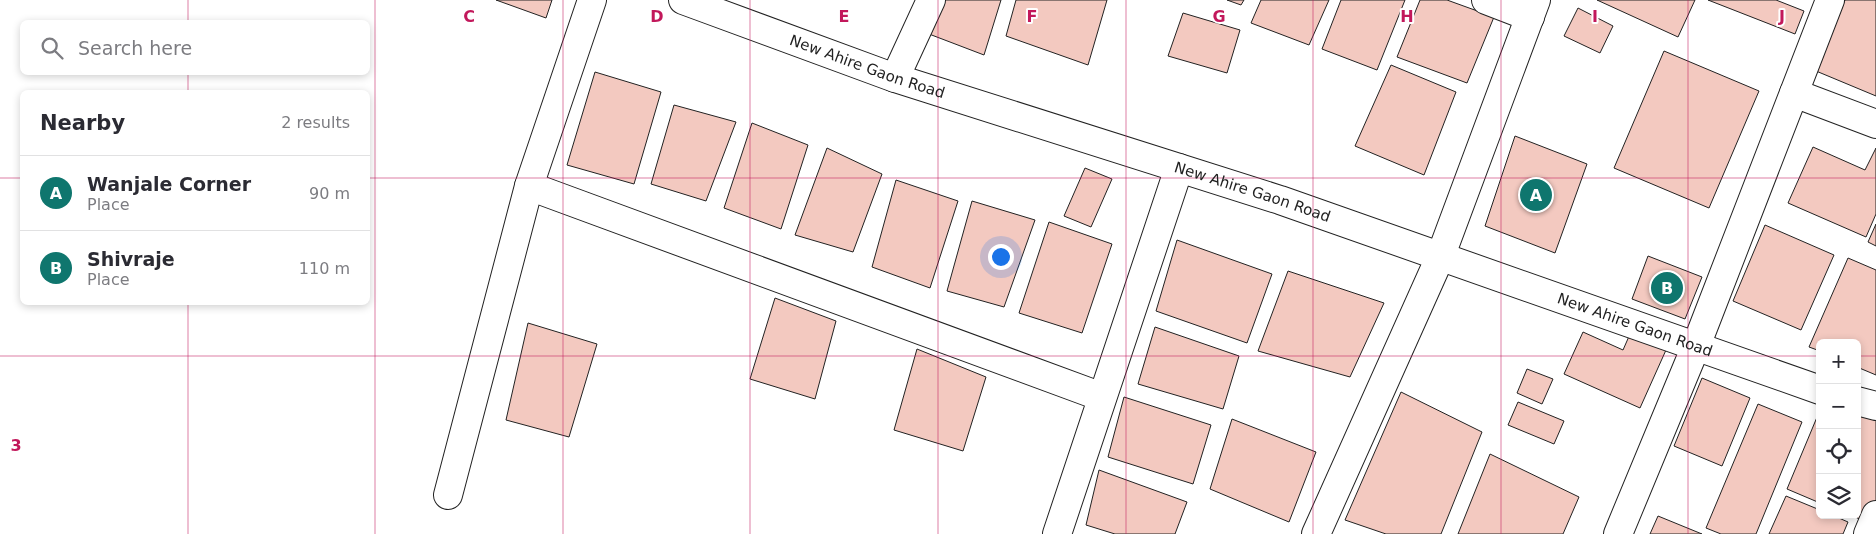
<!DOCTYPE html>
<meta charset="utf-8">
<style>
:root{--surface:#fff;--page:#f7f7f7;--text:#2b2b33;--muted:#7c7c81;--line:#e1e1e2;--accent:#0f766e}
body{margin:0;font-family:"DejaVu Sans",sans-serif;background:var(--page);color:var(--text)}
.controls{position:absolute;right:15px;bottom:15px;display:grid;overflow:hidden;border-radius:8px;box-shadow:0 2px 8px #0003}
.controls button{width:45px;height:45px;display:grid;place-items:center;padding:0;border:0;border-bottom:1px solid var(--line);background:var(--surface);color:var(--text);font:25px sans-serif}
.you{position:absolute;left:1000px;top:256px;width:18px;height:18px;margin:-12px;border:4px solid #fff;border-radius:50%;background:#1a73e8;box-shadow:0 0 0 8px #1a73e833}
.badge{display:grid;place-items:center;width:32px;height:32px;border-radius:50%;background:var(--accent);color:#fff;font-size:16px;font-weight:700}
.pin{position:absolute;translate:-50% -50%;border:2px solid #fff;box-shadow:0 1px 5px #0006}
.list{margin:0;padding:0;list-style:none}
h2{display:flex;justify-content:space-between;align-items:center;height:65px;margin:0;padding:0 20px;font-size:21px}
h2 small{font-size:16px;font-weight:400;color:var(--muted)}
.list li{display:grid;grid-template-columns:32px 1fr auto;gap:15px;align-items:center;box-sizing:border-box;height:75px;padding:0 20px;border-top:1px solid var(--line)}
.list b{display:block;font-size:19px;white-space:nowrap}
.list p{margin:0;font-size:16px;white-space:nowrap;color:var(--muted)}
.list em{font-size:16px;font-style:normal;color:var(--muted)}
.icon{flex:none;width:28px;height:28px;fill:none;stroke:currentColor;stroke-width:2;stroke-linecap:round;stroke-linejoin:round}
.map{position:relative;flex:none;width:1876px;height:534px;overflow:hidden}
.search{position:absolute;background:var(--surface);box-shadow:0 2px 8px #0003;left:20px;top:20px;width:350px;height:55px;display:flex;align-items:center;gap:12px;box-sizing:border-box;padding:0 18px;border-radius:8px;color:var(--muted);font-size:19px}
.panel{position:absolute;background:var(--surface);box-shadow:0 2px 8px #0003;left:20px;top:90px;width:350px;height:215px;border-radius:8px}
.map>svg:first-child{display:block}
.building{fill:#f3c9c0;stroke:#222}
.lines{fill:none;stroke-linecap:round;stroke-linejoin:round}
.minor-casing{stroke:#222;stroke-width:30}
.minor{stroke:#fff;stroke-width:28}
.grid{fill:none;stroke:#c2185b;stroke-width:1;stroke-opacity:0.55}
.labels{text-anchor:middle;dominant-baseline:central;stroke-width:4;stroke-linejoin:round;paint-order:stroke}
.street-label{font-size:15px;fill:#222;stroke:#fff}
.grid-label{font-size:16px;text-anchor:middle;font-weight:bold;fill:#c2185b;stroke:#fff;stroke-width:4;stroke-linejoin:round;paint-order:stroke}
</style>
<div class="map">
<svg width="1876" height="534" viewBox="0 0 1876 534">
<rect width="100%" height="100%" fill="#fff"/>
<path class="building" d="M496,0H552L546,18Z
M943,0H1001L984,55L929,34Z
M1016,0H1107L1088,65L1006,36Z
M1227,0H1244L1241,5Z
M1261,0H1329L1309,45L1251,23Z
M1341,0H1405L1377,70L1322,49Z
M1420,0H1447L1494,17L1467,83L1397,57Z
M1597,0H1695L1678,37Z
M1708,0H1776L1804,11L1795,34Z
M1845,0H1876V96L1816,71Z
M1578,8L1613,26L1600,53L1564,36Z
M1183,13L1240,30L1227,73L1168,56Z
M1664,51L1759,91L1709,208L1614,168Z
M1391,65L1456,92L1424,175L1355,146Z
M595,72L661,92L634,184L567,165Z
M674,105L736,122L706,201L651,184Z
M752,123L808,145L781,229L724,208Z
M1515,136L1587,164L1555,253L1485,226Z
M1813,147L1865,170L1876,148V214L1866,237L1788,203Z
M827,148L882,174L853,252L795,235Z
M1085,168L1112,179L1091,227L1064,216Z
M896,180L958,201L930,288L872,267Z
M972,201L1035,220L1004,307L947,291Z
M1049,222L1112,244L1082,333L1019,313Z
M1876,224V246L1868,242Z
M1765,225L1834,255L1801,330L1733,301Z
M1177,240L1272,274L1247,343L1156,311Z
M1648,256L1702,277L1685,319L1632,299Z
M1848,258L1876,270V375L1857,367V343H1820V351L1809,347Z
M1288,271L1384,303L1350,377L1258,351Z
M775,298L836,321L815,399L750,379Z
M528,323L597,344L569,437L506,420Z
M1155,327L1239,356L1223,409L1138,384Z
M1583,332L1623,350L1630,334L1666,350L1640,408L1564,374Z
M917,349L986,377L963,451L894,430Z
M1527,369L1553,379L1542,404L1517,393Z
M1702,378L1750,398L1722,466L1674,446Z
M1401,392L1482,432L1441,534H1386L1345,520Z
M1124,397L1211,425L1193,484L1108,457Z
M1518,402L1564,421L1554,444L1508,425Z
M1758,404L1802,422L1756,534H1721L1706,528Z
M1820,410V503L1787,489Z
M1857,413L1876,420V500L1867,522L1850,515H1857Z
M1232,419L1316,452L1289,522L1210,489Z
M1490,454L1579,497L1563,534H1458Z
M1099,470L1187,502L1175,534H1115L1086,525Z
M1786,496L1820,510V515H1832L1848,522L1843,534H1769Z
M1658,516L1702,534H1650Z"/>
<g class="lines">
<g class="minor-casing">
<g id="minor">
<path id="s1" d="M683,0L895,78L1280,200L1820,390"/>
<path d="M1486,0L1530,17"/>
<path d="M895,78L931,0"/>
<path d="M1794,93L1876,124"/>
<path d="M529,186L1102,397"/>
<path d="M1857,401L1876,406"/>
<path d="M448,495L529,186L592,0"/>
<path d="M1057,534L1179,168"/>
<path d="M1316,534L1441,255L1536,0"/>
<path d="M1618,534L1696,346L1830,0"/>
<path d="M1868,534L1876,515"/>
</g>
</g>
<use href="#minor" class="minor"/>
</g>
<path class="grid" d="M188,0V22M375,0V534M563,0V534M750,0V534M938,0V534M1126,0V534M1313,0V534M1501,0V534M1688,0V534M188,72V92M0,178H22M368,178H1876M188,302V534M0,356H1820M1857,356H1876"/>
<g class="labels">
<g class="street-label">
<text stroke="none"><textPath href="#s1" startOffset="196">New Ahire Gaon Road</textPath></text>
<text stroke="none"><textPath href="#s1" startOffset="601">New Ahire Gaon Road</textPath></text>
<text stroke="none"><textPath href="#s1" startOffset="1006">New Ahire Gaon Road</textPath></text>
</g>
</g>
<g class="grid-label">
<text x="469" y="22">C</text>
<text x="657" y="22">D</text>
<text x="844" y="22">E</text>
<text x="1032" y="22">F</text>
<text x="1219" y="22">G</text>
<text x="1407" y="22">H</text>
<text x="1595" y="22">I</text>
<text x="1782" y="22">J</text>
<text x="16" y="451">3</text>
</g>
</svg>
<div class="controls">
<button>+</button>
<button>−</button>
<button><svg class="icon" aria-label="locate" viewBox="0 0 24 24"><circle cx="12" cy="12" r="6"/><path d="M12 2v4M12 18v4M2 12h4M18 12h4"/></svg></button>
<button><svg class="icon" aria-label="layers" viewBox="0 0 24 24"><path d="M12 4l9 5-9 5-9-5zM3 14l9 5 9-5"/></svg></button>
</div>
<div class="you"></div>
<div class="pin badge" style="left:1536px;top:195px">A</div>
<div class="pin badge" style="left:1667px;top:288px">B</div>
<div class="search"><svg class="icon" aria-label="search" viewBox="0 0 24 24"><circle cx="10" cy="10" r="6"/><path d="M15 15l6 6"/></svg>Search here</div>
<section class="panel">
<h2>Nearby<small>2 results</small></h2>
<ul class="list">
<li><span class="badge">A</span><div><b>Wanjale Corner</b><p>Place</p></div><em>90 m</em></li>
<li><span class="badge">B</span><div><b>Shivraje</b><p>Place</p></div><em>110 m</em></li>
</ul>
</section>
</div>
